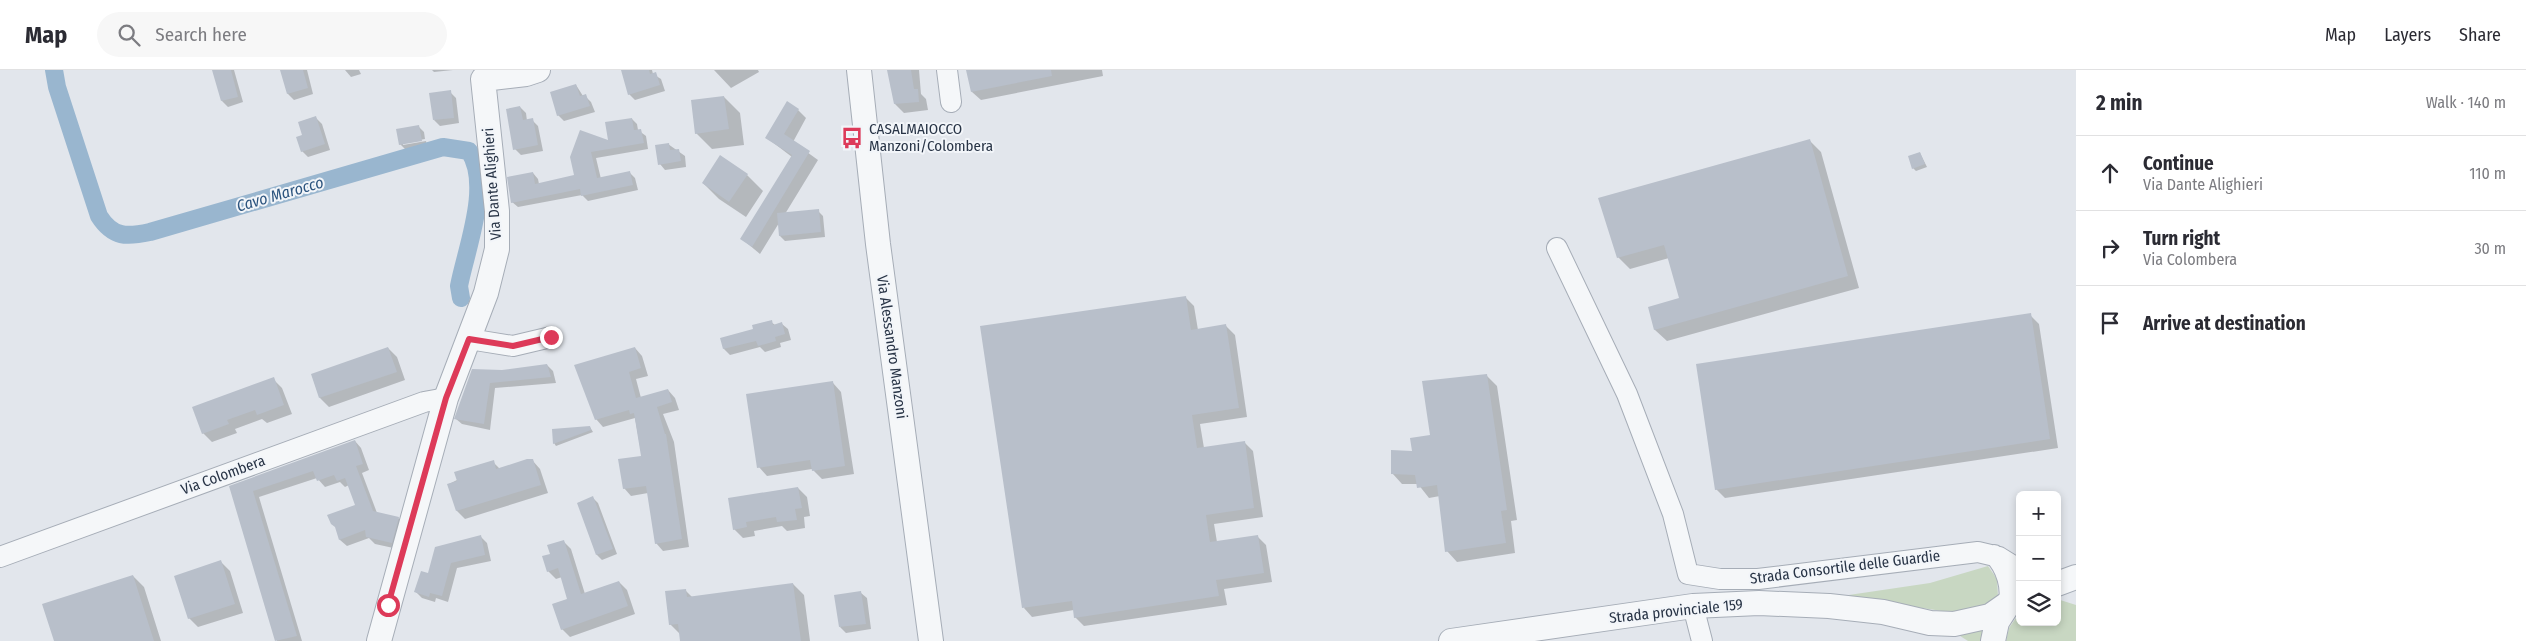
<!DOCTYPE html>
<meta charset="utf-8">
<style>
:root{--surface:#fff;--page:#f7f7f7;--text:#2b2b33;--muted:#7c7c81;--line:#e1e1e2}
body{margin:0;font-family:"Fira Sans Condensed",sans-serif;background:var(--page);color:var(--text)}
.controls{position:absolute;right:15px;bottom:15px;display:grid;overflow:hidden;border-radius:8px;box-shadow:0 2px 8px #0003}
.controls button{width:45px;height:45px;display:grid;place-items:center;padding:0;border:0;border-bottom:1px solid var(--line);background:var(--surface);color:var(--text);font:25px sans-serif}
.stop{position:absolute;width:15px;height:15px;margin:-11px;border:4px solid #dd3a59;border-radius:50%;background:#fff}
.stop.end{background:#dd3a59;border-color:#fff;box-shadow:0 1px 5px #0008}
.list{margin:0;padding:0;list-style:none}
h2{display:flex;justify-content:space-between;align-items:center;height:65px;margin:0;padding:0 20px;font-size:21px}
h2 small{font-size:16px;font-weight:400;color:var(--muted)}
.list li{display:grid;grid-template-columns:32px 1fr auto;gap:15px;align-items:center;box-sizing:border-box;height:75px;padding:0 20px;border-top:1px solid var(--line)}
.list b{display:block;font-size:19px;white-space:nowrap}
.list p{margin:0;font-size:16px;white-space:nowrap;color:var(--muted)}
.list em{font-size:16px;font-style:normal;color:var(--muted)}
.icon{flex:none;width:28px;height:28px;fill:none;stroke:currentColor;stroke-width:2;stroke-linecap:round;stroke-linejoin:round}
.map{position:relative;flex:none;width:2076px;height:571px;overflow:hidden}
header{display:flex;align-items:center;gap:30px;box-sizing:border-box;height:70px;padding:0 25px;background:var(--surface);border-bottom:1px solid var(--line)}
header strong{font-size:24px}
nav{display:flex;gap:28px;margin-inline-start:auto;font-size:18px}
.search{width:350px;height:45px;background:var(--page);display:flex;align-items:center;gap:12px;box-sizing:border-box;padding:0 18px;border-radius:28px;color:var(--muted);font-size:19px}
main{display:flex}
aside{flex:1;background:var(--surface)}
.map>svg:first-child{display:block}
.green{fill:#c8d7c2}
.shadow{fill:#0003}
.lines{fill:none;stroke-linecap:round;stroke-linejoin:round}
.canal{stroke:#99b6cf;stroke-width:18}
.building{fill:#b8bfca}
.minor-casing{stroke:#a6adb7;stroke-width:22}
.tertiary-casing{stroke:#a6adb7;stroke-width:26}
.minor{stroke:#f5f7f9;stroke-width:20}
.tertiary{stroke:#f5f7f9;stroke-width:24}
.route{stroke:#dd3a59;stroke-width:6}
.labels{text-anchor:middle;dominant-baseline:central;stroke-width:4;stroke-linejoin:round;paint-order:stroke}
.poi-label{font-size:15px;fill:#283446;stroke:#f2f5f9;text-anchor:start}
.street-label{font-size:15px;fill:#283446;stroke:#f2f5f9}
.water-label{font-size:16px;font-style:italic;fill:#2d557f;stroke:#f2f5f9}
</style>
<header>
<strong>Map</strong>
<div class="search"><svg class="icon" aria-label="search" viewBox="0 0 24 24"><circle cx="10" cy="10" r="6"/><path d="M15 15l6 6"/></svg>Search here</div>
<nav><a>Map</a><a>Layers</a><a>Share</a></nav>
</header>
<main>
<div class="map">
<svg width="2076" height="571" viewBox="0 0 2076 571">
<rect width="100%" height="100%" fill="#e2e6ec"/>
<path class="green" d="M1988,496L1997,509L1998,527L1991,536L1962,544L1842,526L1930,513Z
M2057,529L2076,535V571H2006L2009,558L2020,542V552H2057Z
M1983,558L1982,571H1968L1957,564Z"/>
<path class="shadow" d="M213,0H234L243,32L228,37L222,31Z
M281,0H307L313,24L294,30L288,24Z
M345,0H359L361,4L351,7Z
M432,0H453L434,2Z
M622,0H652L653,4L661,9L665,21L635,30L629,24Z
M714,0H758L759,2L731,18Z
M890,0H919L921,24L926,29L928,40L904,43L895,34L894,22L891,19Z
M968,0H1102L1103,6L981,30L972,22Z
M576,15L583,26H585L591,32L595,42L564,51L558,45Z
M450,22L456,28L459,53L440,56L434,50Z
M724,27L740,43L744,75L712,79L696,63Z
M520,37L526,43L527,51L532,50L538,56L543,81L521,85L515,79Z
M798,40L806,48L793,72L818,90L785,144L818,141L823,146L825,167L785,171L780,166L779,153L760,184L742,169L792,87L767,68Z
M316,48L322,54L330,80L308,87L302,81L303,66Z
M632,49L637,54L638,60L646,66L648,79L596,88L601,109L630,103L635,108L638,120L588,131L582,125L518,137L512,132L533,103L538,109L539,114L576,106L571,87L610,72Z
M418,56L424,62L425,69L403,73V75L426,71L427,76L406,80L400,74Z
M1810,71L1821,82L1859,218L1667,271L1655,260L1649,238L1681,229L1669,188L1630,199L1618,187Z
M668,74L685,86L686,97L665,100L660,94Z
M1920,83L1927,97L1916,101L1913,98Z
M747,105L763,121L746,147L719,129L703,113Z
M1185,227L1194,236L1198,260L1226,256L1235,265L1247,347L1200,354L1204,378L1244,372L1253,381L1263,447L1214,454L1217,472L1257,466L1266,475L1272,512L1224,519L1227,535L1084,556L1075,547L1074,540L1032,547L1024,538Z
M2030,245L2039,254L2058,378L1725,428L1716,419Z
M771,252L775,255L782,254L788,259L791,270L780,273L781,277L765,282L760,277L730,285L724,279L722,269L754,260Z
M388,278L397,287L405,310L329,337L320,328L312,305Z
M635,278L642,286L648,306L636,309L641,328L668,320L675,328L679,340L663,344L674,372L689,477L663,481L656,473L648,423L631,426L624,418L642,387L635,348L603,357L596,349Z
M547,295L553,301L556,313L495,318L490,360L462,354L456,349L473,300L502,302Z
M1486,305L1497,316L1517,450L1511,451L1515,483L1457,492L1447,481L1440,426L1429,428L1418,414H1402L1392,403L1431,366Z
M273,309L282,318L292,344L267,353L262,349L235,359L237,363L212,372L203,363Z
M833,313L841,322L854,404L822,409L812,399L767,406L759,397Z
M590,357L593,362L556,376L554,373Z
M355,371L361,378L369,400L362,403L377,443L398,448L405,454L398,479L375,474L369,468L347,476L340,470L337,459L357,436L349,415L345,417L340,412L325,417L317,408L259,427L302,571H277L230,417Z
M532,390L540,399L548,423L465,449L457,441L449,414L493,392L500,399Z
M798,418L807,427L810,446L804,447L805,458L787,461L782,456L754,461L755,466L743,468L734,459Z
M593,428L598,433L617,484L602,490L597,485L578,433Z
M481,467L487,473L491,491L457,498L448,532L436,528L435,532L422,528L416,522L428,504Z
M563,471L571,479L585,524L619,512L627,520L635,544L570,567L562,559L569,530L562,507L556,509L548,501Z
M221,492L230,501L243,543L198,557L189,548Z
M133,506L144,517L161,571H55Z
M793,514L804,525L810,571H682L681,565L670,554L685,520L693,528Z
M861,523L867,528L871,559L846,563L840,557Z"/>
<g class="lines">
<path class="canal" d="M54,0L57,17L99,146C113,168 127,167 150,162L443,77L469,81C492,115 466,179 459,216L461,228"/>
</g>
<path class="building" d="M212,0H231L238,27L221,31Z
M280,0H303L308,18L287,24Z
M621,0H649L650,4L656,2L660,15L628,25Z
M887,0H911L914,19H918L919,32L894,34Z
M966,0H1051L1052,6L971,22Z
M576,14L580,26L586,24L590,36L557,46L550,22Z
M451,20L454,48L433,50L429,23Z
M724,26L729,59L695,64L691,30Z
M787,31L799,39L784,64L810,81L752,177L740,169L792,85L765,68Z
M520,36L523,50L533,48L538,75L513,80L506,39Z
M316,46L325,74L301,82L296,67L302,65L298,52Z
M632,48L634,60L641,59L644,73L591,82L597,108L630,101L633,115L581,126L580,119L511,133L507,107L533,102L535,114L574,105L570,87L580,60L608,70L605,52Z
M419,55L422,71L399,75L396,59Z
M1810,69L1848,206L1654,260L1648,237L1679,228L1664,175L1617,188L1598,128Z
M669,73L670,80L679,79L681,91L658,95L655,75Z
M1920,82L1925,94L1912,99L1908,86Z
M720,85L748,104L729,132L702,113Z
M819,139L821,162L779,166L777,143Z
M1186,226L1191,260L1226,254L1239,338L1192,345L1197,378L1245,371L1254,438L1206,445L1210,472L1258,465L1264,503L1216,510L1219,526L1074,548L1072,531L1022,538L980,256Z
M2031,243L2050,369L1715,420L1696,294Z
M772,250L773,255L782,252L785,264L775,267L776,271L758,276L756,271L723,279L720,268L753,259L752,255Z
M388,277L397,302L319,328L311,304Z
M635,277L641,298L629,302L636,328L668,319L672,332L657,337L665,364H666L682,469L655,474L646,416L623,419L618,389L641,386L634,343L630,344L629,340L595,350L574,295Z
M547,294L551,307L490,313L484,354L454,349L472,299L502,300Z
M1487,304L1507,440L1501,441L1506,473L1445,482L1437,415L1417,418L1415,405L1391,404V380L1412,381L1410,368L1430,365L1422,311Z
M274,307L284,335L257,345L255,340L227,350L229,354L202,364L192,337Z
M833,311L845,396L812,401L810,390L757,398L746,324Z
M590,356L591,360L553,374L552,359Z
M355,370L363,394L356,396L373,441L399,447L392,473L366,467L365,460L339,470L335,457L331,454L327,445L355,435L345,408L337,411L334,405L317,411L313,401L253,421L297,566L275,571L229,416Z
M527,389H533L541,415L456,441L447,414L457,411L454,402L494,390L496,399Z
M798,417L802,438L795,439L797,450L777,452L776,447L746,452L747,457L733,460L728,428Z
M593,426L613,479L596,485L577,433Z
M481,465L485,485L451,493L442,526L430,523L429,527L414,522L421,501L428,503L435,477Z
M564,470L581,524L619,511L628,536L561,560L552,534L567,529L558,498L547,502L542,486L550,484L547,475Z
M221,490L235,534L188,549L174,506Z
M133,505L154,571H54L42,534Z
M793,513L801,571H680L678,554L669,555L665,521L686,519L687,527Z
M861,521L866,554L839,557L834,525Z"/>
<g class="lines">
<g class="minor-casing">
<path id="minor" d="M947,0L951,32
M1557,178L1627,324L1673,444L1688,504L1720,509H1758L1978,482L1999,487L2020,500
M469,269L513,276L551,267
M1994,485C2006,497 2013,518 2008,535
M0,487L424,332L446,328
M1693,536L1702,571"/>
</g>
<g class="tertiary-casing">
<path id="tertiary" d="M859,0L878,174L931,571
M2057,514L2076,507
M379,571L446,328L486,223L497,179V141L483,9L526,4L538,0
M1451,571L1693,536L1759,533L1829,536L1883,542L1930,553L1954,554L1990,546L2020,525
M1993,571L1997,552L2008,535"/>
</g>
<use href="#minor" class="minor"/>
<use href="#tertiary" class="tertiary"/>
</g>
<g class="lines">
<path class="route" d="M388,535L446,328L469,269L513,276L551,267"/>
</g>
<defs>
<g id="bus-bare" transform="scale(1.725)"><path d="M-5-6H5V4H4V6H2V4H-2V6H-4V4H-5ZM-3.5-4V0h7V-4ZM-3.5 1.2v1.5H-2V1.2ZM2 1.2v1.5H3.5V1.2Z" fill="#dd3a59" stroke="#f2f5f9" stroke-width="2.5" paint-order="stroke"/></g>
</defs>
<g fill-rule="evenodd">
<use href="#bus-bare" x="852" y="68"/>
</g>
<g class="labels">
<g class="poi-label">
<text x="869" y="59">CASALMAIOCCO<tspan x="869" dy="17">Manzoni/Colombera</tspan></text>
</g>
<g class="street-label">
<text transform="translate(492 114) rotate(-94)">Via Dante Alighieri</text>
<text transform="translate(892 277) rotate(82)">Via Alessandro Manzoni</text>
<text transform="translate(223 405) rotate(-20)">Via Colombera</text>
<text transform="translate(1845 497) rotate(-7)">Strada Consortile delle Guardie</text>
<text transform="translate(1676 541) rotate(-6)">Strada provinciale 159</text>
</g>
<g class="water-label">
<text transform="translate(280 124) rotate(-16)">Cavo Marocco</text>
</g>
</g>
</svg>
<div class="controls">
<button>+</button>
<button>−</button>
<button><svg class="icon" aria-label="layers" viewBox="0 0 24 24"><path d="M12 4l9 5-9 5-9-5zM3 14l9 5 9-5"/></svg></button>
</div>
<div class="stop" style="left:388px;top:535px"></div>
<div class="stop end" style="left:551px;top:267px"></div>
</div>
<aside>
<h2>2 min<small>Walk · 140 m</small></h2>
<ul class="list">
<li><svg class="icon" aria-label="ahead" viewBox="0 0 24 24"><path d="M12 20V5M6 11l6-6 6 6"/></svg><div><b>Continue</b><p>Via Dante Alighieri</p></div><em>110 m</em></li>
<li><svg class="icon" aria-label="right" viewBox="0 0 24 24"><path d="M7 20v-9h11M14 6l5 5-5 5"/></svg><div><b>Turn right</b><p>Via Colombera</p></div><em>30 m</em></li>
<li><svg class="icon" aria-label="arrive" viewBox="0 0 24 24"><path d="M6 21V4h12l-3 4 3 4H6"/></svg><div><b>Arrive at destination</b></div></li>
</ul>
</aside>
</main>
